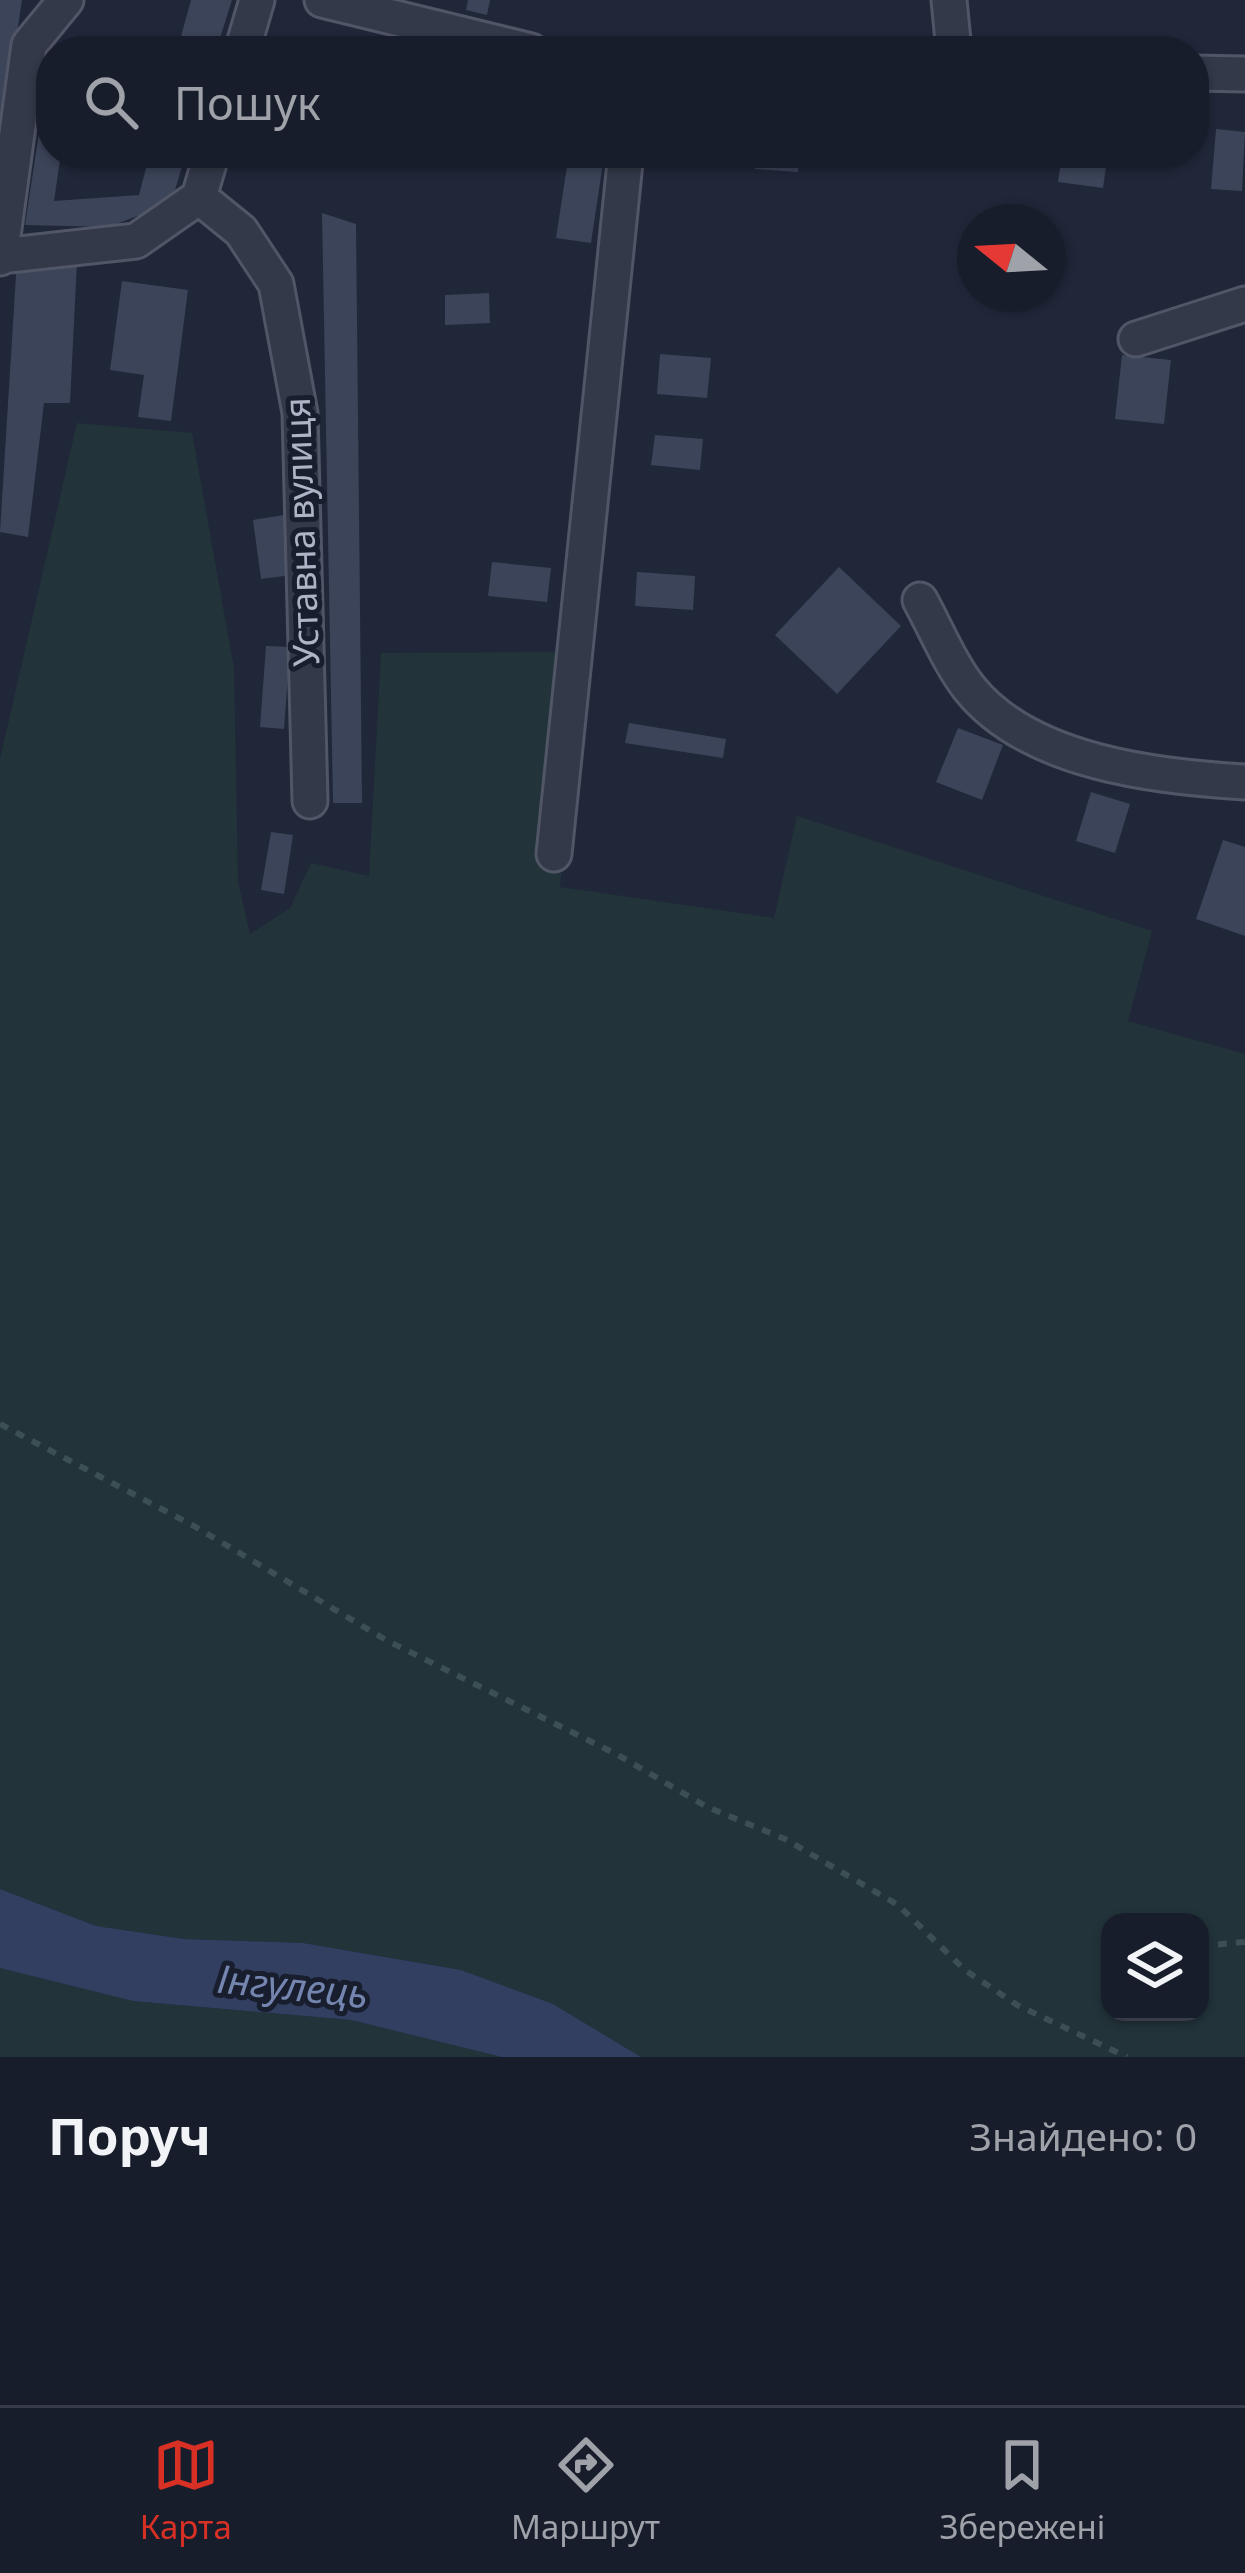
<!DOCTYPE html>
<html lang="uk">
<meta charset="utf-8">
<style>
:root{--surface:#181d2b;--page:#252a37;--text:#f1f3f6;--muted:#9fa2a9;--line:#363b47;--accent:#d93025}
body{margin:0;font-family:"Noto Sans",sans-serif;background:var(--page);color:var(--text)}
.controls{position:absolute;right:36px;bottom:36px;display:grid;overflow:hidden;border-radius:24px;box-shadow:0 3px 9px #0004}
.controls button{width:108px;height:108px;display:grid;place-items:center;padding:0;border:0;border-bottom:3px solid var(--line);background:var(--surface);color:var(--text);font:60px sans-serif}
.compass{position:absolute;left:957px;top:204px;width:108px;height:108px;border-radius:50%;background:var(--surface);box-shadow:0 3px 9px #0004;rotate:288deg}
.list{margin:0;padding:0;list-style:none}
h2{display:flex;justify-content:space-between;align-items:center;height:156px;margin:0;padding:0 48px;font-size:51px}
h2 small{font-size:39px;font-weight:400;color:var(--muted)}
.icon{flex:none;width:66px;height:66px;fill:none;stroke:currentColor;stroke-width:2;stroke-linecap:round;stroke-linejoin:round}
.map{position:relative;flex:none;width:1245px;height:2057px;overflow:hidden}
.search{position:absolute;background:var(--surface);box-shadow:0 3px 9px #0004;left:36px;right:36px;top:36px;height:132px;display:flex;align-items:center;gap:30px;box-sizing:border-box;padding:0 42px;border-radius:48px;color:var(--muted);font-size:45px}
.sheet{height:348px;background:var(--surface)}
nav{display:flex;justify-content:space-around;align-items:center;box-sizing:border-box;height:168px;border-top:3px solid var(--line);background:var(--surface);font-size:33px;color:var(--muted)}
nav a{display:grid;justify-items:center;gap:6px}
nav .on{color:var(--accent)}
.map>svg:first-child{display:block}
.green{fill:#22333a;fill-rule:evenodd}
.water{fill:#323f61}
.building{fill:#3c4459}
.lines{fill:none;stroke-linecap:round;stroke-linejoin:round}
.minor-casing{stroke:#515667;stroke-width:39}
.path{stroke:#3c4f54;stroke-width:6;stroke-dasharray:9 9;stroke-linecap:butt}
.minor{stroke:#333949;stroke-width:33}
.labels{text-anchor:middle;dominant-baseline:central;stroke-width:10;stroke-linejoin:round;paint-order:stroke}
.street-label{font-size:36px;fill:#aeb3c6;stroke:#191e2e}
.water-label{font-size:39px;font-style:italic;fill:#7485af;stroke:#191e2e}
</style>
<div class="map">
<svg width="1245" height="2057" viewBox="0 0 1245 2057">
<rect width="100%" height="100%" fill="#202739"/>
<path class="green" d="M77,423L192,433L234,668L238,881L250,934L290,908L311,863L369,876L381,653L581,652L560,887L774,918L797,816L1152,931L1128,1021L1245,1054V2057H641L553,2004L461,1970L303,1943L184,1939L96,1926L0,1889V759ZM1110,1922H1200V2012H1110Z
M0,1968L133,2001L351,2020L502,2057H0Z"/>
<path class="water" d="M0,1889L96,1926L184,1939L303,1943L461,1970L553,2004L641,2057H502L351,2020L133,2001L0,1968Z"/>
<path class="building" d="M0,0H22L3,125H0Z
M191,0H232L216,51H177Z
M468,0H490L487,15L466,10Z
M48,74L51,153H61L54,201L139,195L150,153H186L175,190L148,212L108,227L25,225Z
M1216,129L1245,132L1242,191L1211,189Z
M569,153L604,156L591,243L556,238Z
M756,153H799L798,172L755,169Z
M1062,153H1108L1103,188L1058,182Z
M322,213L356,224L362,803H333Z
M17,259L77,261L70,403H44L28,537L0,532Z
M122,281L188,290L171,421L138,417L144,375L110,370Z
M489,293L490,323L445,325V295Z
M660,354L711,358L707,398L657,394Z
M1122,355L1171,360L1164,424L1115,419Z
M655,435L703,439L700,470L651,465Z
M284,515L292,575L261,579L253,520Z
M492,562L551,568L547,602L488,596Z
M839,567L901,626L837,694L775,635Z
M637,572L695,576L693,610L635,606Z
M266,646L290,647L284,729L260,727Z
M629,723L726,739L723,758L625,743Z
M958,728L1003,745L982,800L936,782Z
M1091,792L1130,804L1115,853L1076,841Z
M271,832L293,835L284,894L261,890Z
M1223,840L1245,847V936L1196,919Z"/>
<g class="lines">
<g class="minor-casing">
<path id="minor" d="M322,0L531,51
M949,0L954,51
M242,51L257,0
M1194,73L1245,74
M212,153L199,197L241,231L276,284L300,413L310,801
M0,256L136,241L199,197
M0,258L29,45L66,0
M1136,339L1245,304
M920,600C936,629 950,664 970,689C1030,763 1158,777 1245,782
M554,854L626,153"/>
</g>
<path class="path" d="M0,1424L194,1526L386,1640L618,1755L707,1807L785,1839L898,1905L965,1970L1017,2005L1127,2057
M1149,1921L1150,1922
M1200,1946L1245,1942"/>
<use href="#minor" class="minor"/>
</g>
<g class="labels">
<g class="street-label">
<text transform="translate(301 532) rotate(-92)">Уставна вулиця</text>
</g>
<g class="water-label">
<text transform="translate(293 1985) rotate(6)">Інгулець</text>
</g>
</g>
</svg>
<div class="controls">
<button><svg class="icon" aria-label="layers" viewBox="0 0 24 24"><path d="M12 4l9 5-9 5-9-5zM3 14l9 5 9-5"/></svg></button>
</div>
<svg class="compass" viewBox="-18 -18 36 36"><path d="M0-13l5 13h-10z" fill="#e53935"/><path d="M0 13l5-13h-10z" fill="#9fa2a9"/></svg>
<div class="search"><svg class="icon" aria-label="search" viewBox="0 0 24 24"><circle cx="10" cy="10" r="6"/><path d="M15 15l6 6"/></svg>Пошук</div>
</div>
<section class="sheet">
<h2>Поруч<small>Знайдено: 0</small></h2>
<ul class="list">
</ul>
</section>
<nav>
<a class="on"><svg class="icon" aria-label="map" viewBox="0 0 24 24"><path d="M3 6l6-2 6 2 6-2v14l-6 2-6-2-6 2zM9 4v14M15 6v14"/></svg>Карта</a>
<a><svg class="icon" aria-label="directions" viewBox="0 0 24 24"><path d="M12 3l9 9-9 9-9-9zM9 14v-3h6M13 9l2 2-2 2"/></svg>Маршрут</a>
<a><svg class="icon" aria-label="saved" viewBox="0 0 24 24"><path d="M7 4h10v16l-5-4-5 4z"/></svg>Збережені</a>
</nav>
